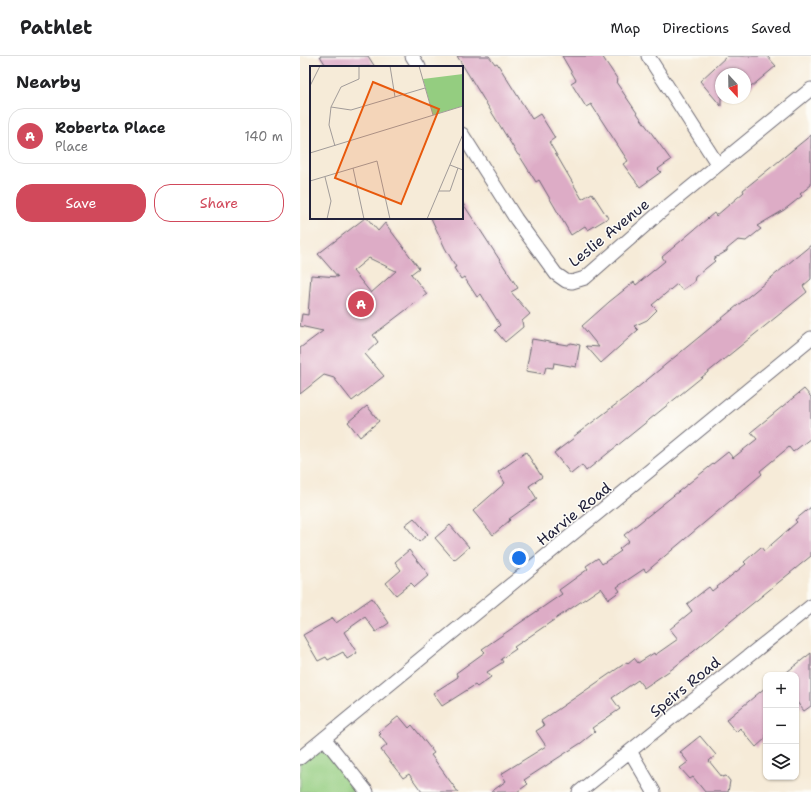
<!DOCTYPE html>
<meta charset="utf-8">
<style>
:root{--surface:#fff;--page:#f2f2f2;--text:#202124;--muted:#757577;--line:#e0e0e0;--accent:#d1495b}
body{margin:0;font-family:"Shantell Sans",sans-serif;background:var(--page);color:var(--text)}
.controls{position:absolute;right:12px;bottom:12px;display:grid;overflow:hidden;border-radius:8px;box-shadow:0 1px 3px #0004}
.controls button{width:36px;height:36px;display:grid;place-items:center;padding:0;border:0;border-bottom:1px solid var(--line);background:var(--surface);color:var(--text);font:20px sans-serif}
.compass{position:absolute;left:415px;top:12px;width:36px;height:36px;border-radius:50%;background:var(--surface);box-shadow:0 1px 3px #0004;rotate:158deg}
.you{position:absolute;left:219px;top:502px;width:14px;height:14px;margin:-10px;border:3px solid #fff;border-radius:50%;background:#1a73e8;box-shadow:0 0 0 6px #1a73e833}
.badge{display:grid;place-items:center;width:26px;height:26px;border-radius:50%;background:var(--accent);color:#fff;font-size:13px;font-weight:700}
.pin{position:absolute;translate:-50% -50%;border:2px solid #fff;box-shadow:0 1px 4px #0006}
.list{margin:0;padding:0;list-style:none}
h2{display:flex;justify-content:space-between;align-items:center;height:52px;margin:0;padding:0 16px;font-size:17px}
h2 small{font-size:13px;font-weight:400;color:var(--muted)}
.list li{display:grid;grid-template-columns:26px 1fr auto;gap:12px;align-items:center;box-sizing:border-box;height:56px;margin:0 8px 8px;padding:0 8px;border:1px solid var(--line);border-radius:16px}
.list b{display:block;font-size:15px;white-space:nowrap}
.list p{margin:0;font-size:13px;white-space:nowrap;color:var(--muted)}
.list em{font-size:13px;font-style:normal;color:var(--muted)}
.actions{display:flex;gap:8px;padding:12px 16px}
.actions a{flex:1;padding:9px 0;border:1px solid var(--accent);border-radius:16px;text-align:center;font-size:14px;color:var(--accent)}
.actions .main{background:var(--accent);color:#fff}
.icon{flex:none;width:22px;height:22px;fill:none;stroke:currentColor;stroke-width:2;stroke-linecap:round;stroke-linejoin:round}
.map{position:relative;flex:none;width:511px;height:736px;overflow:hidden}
header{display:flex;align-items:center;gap:24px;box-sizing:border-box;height:56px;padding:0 20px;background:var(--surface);border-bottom:1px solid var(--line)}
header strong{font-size:19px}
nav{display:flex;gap:22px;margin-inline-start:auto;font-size:14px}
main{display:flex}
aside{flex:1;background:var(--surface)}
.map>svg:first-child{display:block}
.green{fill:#94cd80;stroke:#5b785e}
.building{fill:#ddacc6;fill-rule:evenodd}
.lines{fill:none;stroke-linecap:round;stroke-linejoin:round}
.minor-casing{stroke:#6c6872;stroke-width:15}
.minor{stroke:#fff;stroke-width:13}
.labels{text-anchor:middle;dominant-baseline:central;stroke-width:3;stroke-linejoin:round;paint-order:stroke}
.street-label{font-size:15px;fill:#22223b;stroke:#fdfcf7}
.inset-road{fill:none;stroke:#a19b99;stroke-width:1}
.view{fill:#e8590c;fill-opacity:0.15;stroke:#e8590c;stroke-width:2}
.inset-edge{fill:none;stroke:#22223b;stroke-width:2}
</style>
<header>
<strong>Pathlet</strong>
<nav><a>Map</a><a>Directions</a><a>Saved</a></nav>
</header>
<main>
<aside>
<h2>Nearby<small></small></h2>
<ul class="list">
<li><span class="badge">A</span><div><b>Roberta Place</b><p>Place</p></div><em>140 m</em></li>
</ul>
<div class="actions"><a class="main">Save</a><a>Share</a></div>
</aside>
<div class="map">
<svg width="511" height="736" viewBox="0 0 511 736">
<rect width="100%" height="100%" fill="#fdfcf7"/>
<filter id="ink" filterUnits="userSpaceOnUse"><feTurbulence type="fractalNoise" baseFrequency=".025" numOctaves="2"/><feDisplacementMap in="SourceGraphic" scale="8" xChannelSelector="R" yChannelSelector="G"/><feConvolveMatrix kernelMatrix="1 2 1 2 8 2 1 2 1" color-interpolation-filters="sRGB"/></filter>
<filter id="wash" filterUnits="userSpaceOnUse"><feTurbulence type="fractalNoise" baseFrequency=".012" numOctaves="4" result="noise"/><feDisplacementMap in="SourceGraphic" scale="16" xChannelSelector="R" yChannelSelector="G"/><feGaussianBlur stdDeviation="0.9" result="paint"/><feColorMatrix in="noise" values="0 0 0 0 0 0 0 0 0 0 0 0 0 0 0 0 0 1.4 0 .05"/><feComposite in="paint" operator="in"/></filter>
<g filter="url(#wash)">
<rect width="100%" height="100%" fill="#f6ebd8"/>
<path class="green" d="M24,682L67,736H0V702Z"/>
<g id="blocks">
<path class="building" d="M20,0H68L75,11H27Z
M157,0H189L195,8L197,7L232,63L240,58L255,82L249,86L282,143L292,137L308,162L288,174L285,170L271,179L239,124L236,126L219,99H218Z
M262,0H302L318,24L316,26L339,60L371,104L358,113L361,116L340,131L323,108L328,105L291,48L286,51L271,27L276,24Z
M427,0H467L476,10L445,36V18H421V50L400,25Z
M511,79V129L500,138L502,140L484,154L457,170L461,173L446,185L438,184L427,193V195L413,203L415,205L395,221L394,226L382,234L377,228L352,249L357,254L347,264L334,270L338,274L301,307L286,290L299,291L282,270L309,246L334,226L336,229L365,205L362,201L414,157L416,160L444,136L443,134L458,122Z
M162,146L218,232L211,236L230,258L222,265L223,271L205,286L195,274L200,269L181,238L177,241L164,221L161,223L154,212L156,211L145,192L131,162H162Z
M65,162H67L78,175L85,167L119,212L111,218L127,238L73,279L78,286L65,298L84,320L52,345L34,322L24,319L0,338V292L23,275L0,270L2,258L8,259L11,219L38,221L18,198ZM69,202L96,215L71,237L53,215Z
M511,189V223L503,230L507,236L286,415L282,409L271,418L254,397L274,382L273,381L331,337Z
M232,283L267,289L271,287L280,289L276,311L254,307L253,312L246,311L244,318L226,315Z
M504,333L511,341V382L493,396L489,391L460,415L462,418L346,516L344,513L317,531L320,535L309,543L301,532L214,591L216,593L201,603L203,606L187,616L191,621L177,631L175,629L142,650L133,637L158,621L156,617L185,596L182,593L262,538L259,534L288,513L286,510L298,502L302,508L321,495L319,493L329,485L324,479L428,396L433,402L457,383L451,376Z
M67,350L79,365L60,381L48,366Z
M226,396L242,421L229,430L237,443L209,463L210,464L193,479L173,455L205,427L198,416Z
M511,451V500L372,613L344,632L338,624L312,642L320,653L292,672L295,676L281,687L224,724L228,728L217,736H191L206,725L201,718L246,690L236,675L244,670L241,665L327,606L328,607L334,602L338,607L354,597L355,599L378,583L370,573L392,555L387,548L409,531L412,535L446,508L444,506L461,491L464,495L497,466L495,464Z
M114,462L128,478L119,486L105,469Z
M150,469L169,491L154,504L135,482Z
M109,494L129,519L115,531L111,527L96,539L86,527L101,514L95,506Z
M72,542L89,567L76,576L65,561L44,576L57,597L47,603L43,596L28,604L26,601L18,605L3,579L33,562L36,567Z
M511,597V650L504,655L496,645V619H483Z
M466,631V682L456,691L440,672L436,676L426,664Z
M99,660L109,672L112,669L134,697L131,699L158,736H122L109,718L103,722L81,694L87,689L79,679L81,678L79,676Z
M400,680L416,699L409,705L422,721L426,720L430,725L428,736H405L393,721L390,723L380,712L388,706L380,696Z"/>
</g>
</g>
<g filter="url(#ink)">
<use href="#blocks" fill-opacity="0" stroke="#6c6872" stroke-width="1"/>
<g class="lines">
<g class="minor-casing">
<path id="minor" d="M112,0L119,11
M348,0L418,109
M162,78L216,163L256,218L266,225L272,226L285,222L358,158L511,33
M24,682L67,736
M330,695L354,736
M0,702L511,282
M279,736L511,550"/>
</g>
<use href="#minor" class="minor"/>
</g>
</g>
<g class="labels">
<g class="street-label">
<text transform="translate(309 177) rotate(-39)">Leslie Avenue</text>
<text transform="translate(274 458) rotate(-39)">Harvie Road</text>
<text transform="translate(385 631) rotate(-39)">Speirs Road</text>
</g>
</g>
<g transform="translate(10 10)">
<rect width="153" height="153" fill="#f6ebd8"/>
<path d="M153,8V40L123,49L113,13Z" fill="#94cd80"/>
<path class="inset-road" d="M80,0L85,31M109,0L123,49M0,20L10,0M21,41L41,44L115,22M25,80L19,59L21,41L31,21L49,13V0M0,87L153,40M140,99L153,104M43,102L54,153M15,111L21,135L17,153M0,115L67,95L80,153M129,125H140L148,102M117,153L153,68"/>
<path class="view" d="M63,16L129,43L91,138L25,112Z"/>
<rect width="153" height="153" class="inset-edge"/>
</g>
</svg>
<div class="controls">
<button>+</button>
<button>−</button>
<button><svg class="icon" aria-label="layers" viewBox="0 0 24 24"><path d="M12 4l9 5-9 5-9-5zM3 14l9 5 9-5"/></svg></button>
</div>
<svg class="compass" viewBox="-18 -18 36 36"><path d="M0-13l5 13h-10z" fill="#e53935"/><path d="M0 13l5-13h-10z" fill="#757577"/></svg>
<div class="you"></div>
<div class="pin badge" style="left:61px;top:248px">A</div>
</div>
</main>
